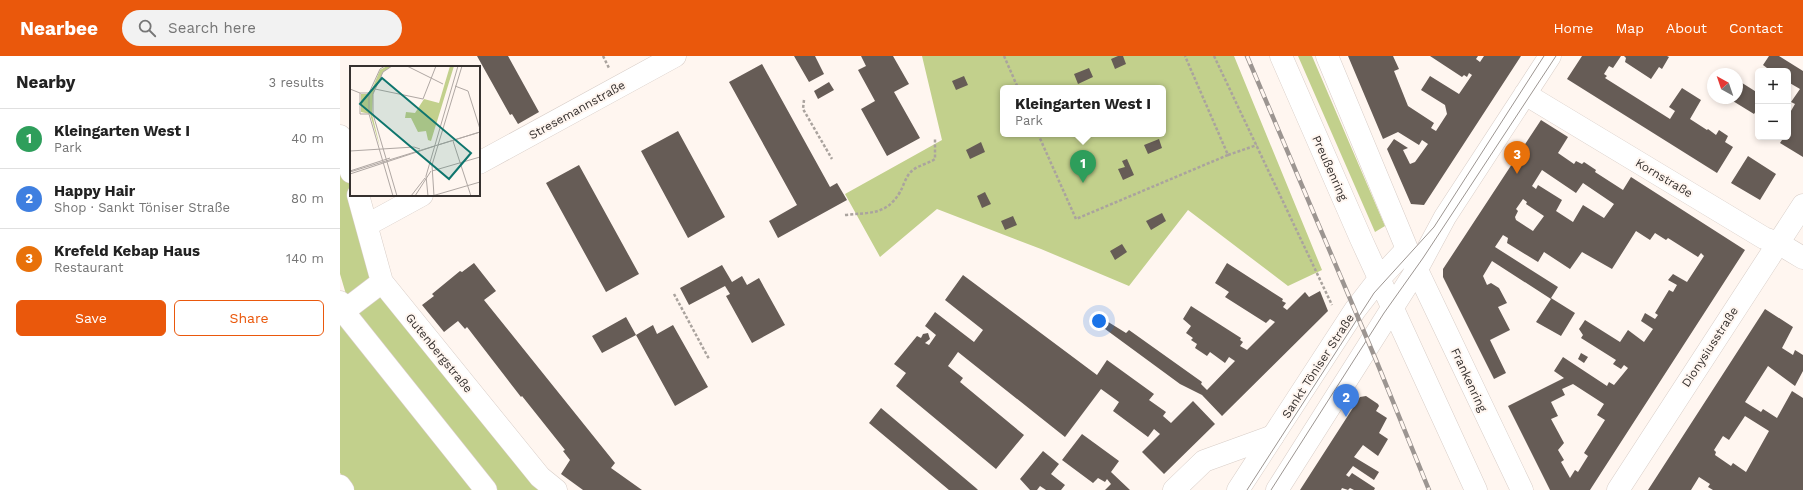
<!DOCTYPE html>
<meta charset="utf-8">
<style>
:root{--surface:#fff;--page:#f2f2f2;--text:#222;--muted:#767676;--line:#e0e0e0;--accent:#ea580c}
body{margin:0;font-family:"Work Sans",sans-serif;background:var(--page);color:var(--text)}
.controls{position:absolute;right:12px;top:12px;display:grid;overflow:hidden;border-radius:6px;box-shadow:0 2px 6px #0003}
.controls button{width:36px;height:36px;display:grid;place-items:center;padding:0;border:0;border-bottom:1px solid var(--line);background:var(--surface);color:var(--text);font:20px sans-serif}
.compass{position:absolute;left:1367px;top:12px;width:36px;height:36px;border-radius:50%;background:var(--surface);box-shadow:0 2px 6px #0003;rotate:320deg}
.you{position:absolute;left:759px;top:265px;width:14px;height:14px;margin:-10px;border:3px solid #fff;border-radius:50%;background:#1a73e8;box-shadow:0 0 0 6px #1a73e833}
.badge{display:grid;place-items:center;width:26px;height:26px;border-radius:50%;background:var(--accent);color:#fff;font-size:13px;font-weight:700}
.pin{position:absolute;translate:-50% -33px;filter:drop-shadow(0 1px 2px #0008)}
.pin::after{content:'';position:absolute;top:21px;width:14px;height:12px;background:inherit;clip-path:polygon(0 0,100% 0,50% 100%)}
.popup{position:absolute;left:660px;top:29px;width:166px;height:52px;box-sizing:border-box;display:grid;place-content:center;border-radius:6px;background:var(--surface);filter:drop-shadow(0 1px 3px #0005);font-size:13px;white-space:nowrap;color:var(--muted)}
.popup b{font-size:15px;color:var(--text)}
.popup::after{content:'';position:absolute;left:50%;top:100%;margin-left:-8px;border:8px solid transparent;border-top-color:var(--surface)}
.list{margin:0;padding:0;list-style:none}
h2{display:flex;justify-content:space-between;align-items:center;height:52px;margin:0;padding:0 16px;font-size:17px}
h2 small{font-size:13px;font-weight:400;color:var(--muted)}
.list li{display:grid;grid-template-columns:26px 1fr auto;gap:12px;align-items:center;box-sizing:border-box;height:60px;padding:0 16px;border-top:1px solid var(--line)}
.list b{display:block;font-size:15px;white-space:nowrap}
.list p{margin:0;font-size:13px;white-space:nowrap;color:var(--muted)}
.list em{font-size:13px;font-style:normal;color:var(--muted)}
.actions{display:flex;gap:8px;padding:12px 16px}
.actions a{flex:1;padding:9px 0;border:1px solid var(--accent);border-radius:6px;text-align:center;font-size:14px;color:var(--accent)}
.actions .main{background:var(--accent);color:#fff}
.icon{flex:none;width:22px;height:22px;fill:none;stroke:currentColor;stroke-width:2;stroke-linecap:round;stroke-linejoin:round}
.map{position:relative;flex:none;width:1463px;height:434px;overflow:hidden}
header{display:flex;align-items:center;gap:24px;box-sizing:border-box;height:56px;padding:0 20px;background:var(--accent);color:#fff}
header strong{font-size:19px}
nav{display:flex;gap:22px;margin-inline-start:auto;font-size:14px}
.search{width:280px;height:36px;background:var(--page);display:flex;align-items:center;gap:10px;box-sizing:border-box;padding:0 14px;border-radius:22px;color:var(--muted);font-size:15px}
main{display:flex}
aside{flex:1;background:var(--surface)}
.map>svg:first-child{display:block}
.green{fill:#c2d08c;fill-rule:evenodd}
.building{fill:#665c56;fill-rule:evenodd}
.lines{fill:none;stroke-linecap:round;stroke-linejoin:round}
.minor-casing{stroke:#d8cdc7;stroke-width:23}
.major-casing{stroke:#d8cdc7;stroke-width:23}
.path{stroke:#aaa39e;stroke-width:2.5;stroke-dasharray:3 2;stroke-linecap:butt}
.minor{stroke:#fff;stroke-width:22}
.major{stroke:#fff;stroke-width:22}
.tram{stroke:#9c9591;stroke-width:1}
.rail-casing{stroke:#9c9591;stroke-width:4.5}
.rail{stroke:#fff6f0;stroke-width:3;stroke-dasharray:9;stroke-linecap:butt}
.labels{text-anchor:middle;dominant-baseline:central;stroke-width:4;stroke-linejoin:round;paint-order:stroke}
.street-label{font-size:12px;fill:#36312f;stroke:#fff6f0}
.inset-road{fill:none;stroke:#afa7a3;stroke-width:1}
.view{fill:#0f766e;fill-opacity:0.15;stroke:#0f766e;stroke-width:2}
.inset-edge{fill:none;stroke:#36312f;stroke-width:2}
</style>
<header>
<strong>Nearbee</strong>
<div class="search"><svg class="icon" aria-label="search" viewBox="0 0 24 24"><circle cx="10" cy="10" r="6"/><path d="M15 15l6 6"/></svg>Search here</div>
<nav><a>Home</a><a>Map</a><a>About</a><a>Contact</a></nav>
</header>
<main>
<aside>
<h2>Nearby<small>3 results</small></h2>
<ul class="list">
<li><span class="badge" style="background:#2e9e5b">1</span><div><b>Kleingarten West I</b><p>Park</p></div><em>40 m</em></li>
<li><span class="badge" style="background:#3f7fe0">2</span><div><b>Happy Hair</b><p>Shop · Sankt Töniser Straße</p></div><em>80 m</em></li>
<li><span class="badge" style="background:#e8710a">3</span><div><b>Krefeld Kebap Haus</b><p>Restaurant</p></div><em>140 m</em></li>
</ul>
<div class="actions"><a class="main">Save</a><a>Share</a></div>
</aside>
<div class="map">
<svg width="1463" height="434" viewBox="0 0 1463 434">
<rect width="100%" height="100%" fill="#fff6f0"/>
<path class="green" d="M582,0H894L982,214L948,230L848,154L789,230L701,193L597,153L540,201L505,138L602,84ZM663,32H823V78H663Z
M958,0H972L1045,170L1035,176Z
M0,74L11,109V139L51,233L206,434H14L0,417V264L11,255L0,218Z"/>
<path class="building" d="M137,0H168L199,56L178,68L172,58L170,59Z
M454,0H475L484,18L469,26Z
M521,0H553L569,28L554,36L580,82L547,100L521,53L535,45L518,14L526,10Z
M778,0H783L786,8L775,13L771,3Z
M1008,0H1053L1059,13L1054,15L1068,50L1094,67L1091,72L1096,75L1107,58L1105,49L1081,34L1090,20L1119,38L1132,19L1129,17L1127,21L1124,19L1122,21L1090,0H1138L1136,3L1140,6L1144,0H1181L1084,149L1071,148L1047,93L1054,83L1068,92L1063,94L1070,108L1075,106L1088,88L1082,84L1079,89L1058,76L1043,83Z
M1242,0H1281L1273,12L1269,10L1264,18L1267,20L1265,22L1330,63L1335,55L1329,51L1342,32L1361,44L1350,63L1367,74L1368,73L1376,79L1379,74L1388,80L1385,86L1393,91L1377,117L1227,23Z
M1284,0H1327L1329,1L1322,13L1319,11L1311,23L1285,6L1286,2Z
M1429,0H1439L1463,15V101L1440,87L1444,81H1448V60L1455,48L1451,46L1460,33L1448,26V15H1431L1423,9Z
M422,8L490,131L497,127L507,144L438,182L429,165L457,149L389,26Z
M749,12L753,21L738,28L734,18Z
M624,20L628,29L616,34L612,25Z
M1399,25L1418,37V52L1414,58L1388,42H1397V27Z
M489,26L494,34L478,43L474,35Z
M1201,64L1228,81L1218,97L1234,108L1236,105L1242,108L1244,106L1256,114L1255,116L1283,134L1291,121L1405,194L1250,434H1210L1168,350L1224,322L1214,315L1223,301L1267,330L1269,326L1274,329L1288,312L1284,309L1281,313L1273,308L1276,304L1241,282L1243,279L1239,273L1245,264L1280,286L1288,274L1304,286L1313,273L1301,265L1305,257L1315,263L1318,259L1315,257L1329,234L1333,236L1337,229L1328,224L1333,218L1347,226L1364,200L1361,197L1358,201L1328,182L1326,184L1315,177L1310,184L1296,175L1272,213L1242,196L1230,213L1204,196L1198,206L1167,187L1168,182L1163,179L1155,191L1218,231L1211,242L1235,257L1221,280L1196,266L1211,243L1152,205L1143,220L1147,229L1151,227L1159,232L1167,247L1158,251L1170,274L1150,284L1166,317L1154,323L1103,221V213ZM1202,114L1236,137L1243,127L1274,148L1264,162L1243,149L1233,166L1216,155L1222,144L1198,129L1196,133L1192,130ZM1183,143L1187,146L1186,148L1204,160L1193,175L1176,164L1175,161L1178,155L1176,153ZM1233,328L1264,348L1257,359L1265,364L1244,397L1248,400L1238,416L1235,414L1230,422L1221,406L1224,404L1218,394L1224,387L1211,363L1218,360L1211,346L1225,339L1222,333Z
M338,75L385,161L348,182L301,95Z
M819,83L822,92L808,98L804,89Z
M641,86L645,96L630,103L626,94Z
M1408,100L1436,118L1420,144L1391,127Z
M787,103L794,119L783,124L778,113L785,111L782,105Z
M239,109L299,218L266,236L206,127Z
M645,136L651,148L642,152L637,140Z
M822,157L826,165L811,174L806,165Z
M673,160L677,169L665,174L661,165Z
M782,188L787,196L775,204L770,195Z
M134,207L156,235L144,244L275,407L271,412L302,434H243L221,418L230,404L223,395L225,394L182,340L181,341L127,271L125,273L118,265L104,276L82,249L94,240L92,238L120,215L122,216Z
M887,207L943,243L942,245L946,247L943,251L947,254L965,236L969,241L980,235L988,255L882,360L862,339L840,328L761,270L765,264L786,277L789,274L862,326L861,328L867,334L895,305L889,301L885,307L870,296L867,300L855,292L857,288L851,284L853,282L846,277L851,270L843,263L851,250L901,282L900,284L903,286L900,290L907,294L935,266L930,263L926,267L885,241L889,236L875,227Z
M382,209L392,226L402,220L407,229L419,222L445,269L412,287L386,240L390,238L385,230L349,249L340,232Z
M623,219L757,319L767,304L814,338L809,344L826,356L823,360L831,367L853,345L875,368L824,418L802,396L820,378L814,373L808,381L773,355L779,346L761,333L725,381L618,296L608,310L623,322L620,326L684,379L656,413L556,330L566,317L554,308L577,280L581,282L583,278L588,277L590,283L585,287L589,289L596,279L585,270L595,256L634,286L643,274L605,244Z
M1425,253L1453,271L1442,292L1453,299L1455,294L1463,299V315L1455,330L1428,310L1405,346L1421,356L1423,353L1437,362L1452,335L1463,342V434H1373L1368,431L1370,428L1359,421L1351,434H1308ZM1405,360L1429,375L1406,416L1393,407L1391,410L1375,399L1376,396L1374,394L1383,380L1389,384Z
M286,261L296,279L313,269L317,278L333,269L368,331L335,350L296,279L262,297L252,280Z
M1241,297L1248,301L1244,307L1238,303Z
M1026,340L1038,348L1039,350L1036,355L1047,362L1039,377L1048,383L1038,400L1023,389L1014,401L1039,416L1034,424L1013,410L1006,419L1009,421L1012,417L1035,432L1034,434H1014L1010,432L1008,434L1002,432L1001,434H960L1020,341Z
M541,352L636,432L638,434H609L529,367Z
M742,378L779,405L771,416L790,434H765L771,428L767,423L765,426L758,422L753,427L722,404Z
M703,395L719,408L711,418L725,429L721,434H706L700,430L697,434H690L680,423Z"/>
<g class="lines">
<g class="minor-casing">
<path id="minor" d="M1185,38L1424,182L1438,187L1463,202
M0,80L11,116
M139,107L335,0
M18,139L42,226L200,421L216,434
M27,169L82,139
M1077,213L1105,161L1210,0
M0,246L3,255L146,434
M0,258L42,226
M0,430L3,434
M834,434L864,405L933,380
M1278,434L1463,149"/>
</g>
<g class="major-casing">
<path id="major" d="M941,0L1021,183L1136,434
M987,0L1067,193L1182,434
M898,434L1015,254L1039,223L1067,193
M937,434L1077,213"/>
</g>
<path class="path" d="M263,0L269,12
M664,0L678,32
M874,0L992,249
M464,44L463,53L492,103
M698,78L736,163L888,99L845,0
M888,99L917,89
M505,159C529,156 546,160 560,136C564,129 566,119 573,114C579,109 588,108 595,103V83
M334,238L369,303"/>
<use href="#minor" class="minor"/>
<use href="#major" class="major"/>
<path class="tram" d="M907,434L1034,237L1094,171L1204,0
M931,434L1044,257L1083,202L1216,0"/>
<g class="rail-casing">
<path id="rail" d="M907,0L1036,304L1089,434"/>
</g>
<use href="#rail" class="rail"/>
</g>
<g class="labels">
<g class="street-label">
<text transform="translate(237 54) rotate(-29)">Stresemannstraße</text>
<text transform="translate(990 112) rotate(66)">Preußenring</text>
<text transform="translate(1324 122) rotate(31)">Kornstraße</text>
<text transform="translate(1370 291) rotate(-57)">Dionysiusstraße</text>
<text transform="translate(99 297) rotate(51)">Gutenbergstraße</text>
<text transform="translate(978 310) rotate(-57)">Sankt Töniser Straße</text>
<text transform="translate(1129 324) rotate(65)">Frankenring</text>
</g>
</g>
<g transform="translate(10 10)">
<rect width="130" height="130" fill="#fff6f0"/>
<path d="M37,0H42L33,6L23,28L22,48L30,81L20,48L11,46V28H20L30,4ZM100,0H104L81,75L78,74L76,65L68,66L61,52H55L56,46L65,47L74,33L89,37Z" fill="#c2d08c"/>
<path class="inset-road" d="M35,0L30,3L19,27V48L43,130M42,0L33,6L23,28V48L47,130M57,0L93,18M105,20L118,25L130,63M0,23L10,27H21M25,23L73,33L86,0M10,27V48H19M103,75L121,130M88,79L130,66M0,85L64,81L70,83M0,105L40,92M82,105L130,91M0,106L130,66M0,108L85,80M61,130L75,112M65,130L81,105M78,130L76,110L108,0M82,130L130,116M84,130L82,99L112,0"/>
<path class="view" d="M32,12L121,87L99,113L10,38Z"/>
<rect width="130" height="130" class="inset-edge"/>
</g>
</svg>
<div class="controls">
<button>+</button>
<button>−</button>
</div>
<svg class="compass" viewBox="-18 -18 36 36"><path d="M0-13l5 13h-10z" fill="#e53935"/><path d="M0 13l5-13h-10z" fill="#767676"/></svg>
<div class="you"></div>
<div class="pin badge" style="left:743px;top:127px;background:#2e9e5b">1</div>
<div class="popup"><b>Kleingarten West I</b>Park</div>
<div class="pin badge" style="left:1006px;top:361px;background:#3f7fe0">2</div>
<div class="pin badge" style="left:1177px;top:118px;background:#e8710a">3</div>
</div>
</main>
